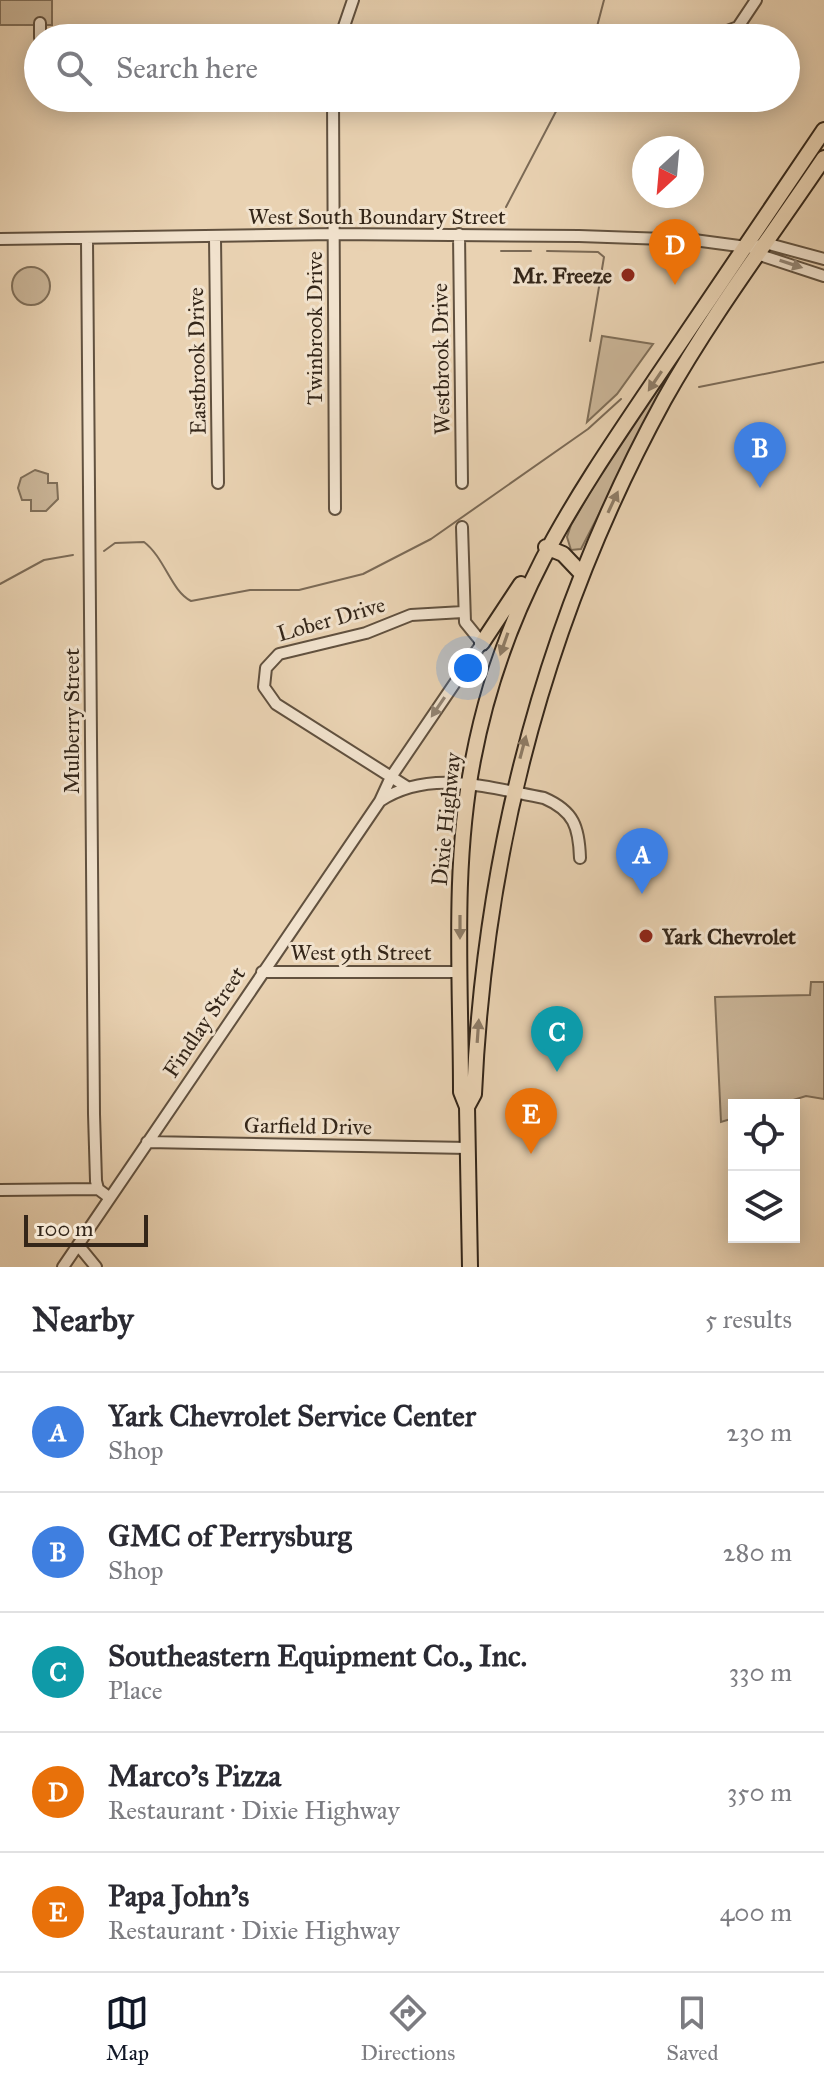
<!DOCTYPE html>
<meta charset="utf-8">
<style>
:root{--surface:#fff;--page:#f7f7f7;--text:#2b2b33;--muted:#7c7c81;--line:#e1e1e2;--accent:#111827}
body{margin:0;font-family:"IM FELL Great Primer",serif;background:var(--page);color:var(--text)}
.controls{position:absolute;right:24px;bottom:24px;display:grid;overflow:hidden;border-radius:0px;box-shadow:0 4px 20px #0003}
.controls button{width:72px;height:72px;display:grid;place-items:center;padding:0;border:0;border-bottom:2px solid var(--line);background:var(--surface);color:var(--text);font:40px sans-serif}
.compass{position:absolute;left:632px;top:136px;width:72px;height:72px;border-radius:50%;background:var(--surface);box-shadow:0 4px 20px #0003;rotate:206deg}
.scale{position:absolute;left:24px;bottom:20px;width:124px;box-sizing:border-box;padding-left:8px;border:4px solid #342619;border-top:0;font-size:22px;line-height:28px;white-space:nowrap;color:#342619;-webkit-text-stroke:6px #f1e2cd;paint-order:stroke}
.you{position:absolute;left:468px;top:668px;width:28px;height:28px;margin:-20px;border:6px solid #fff;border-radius:50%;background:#1a73e8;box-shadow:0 0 0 12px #1a73e833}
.badge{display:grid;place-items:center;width:52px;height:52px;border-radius:50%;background:var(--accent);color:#fff;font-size:26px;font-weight:700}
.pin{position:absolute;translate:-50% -66px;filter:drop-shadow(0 2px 4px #0008)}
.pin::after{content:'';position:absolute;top:42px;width:28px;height:24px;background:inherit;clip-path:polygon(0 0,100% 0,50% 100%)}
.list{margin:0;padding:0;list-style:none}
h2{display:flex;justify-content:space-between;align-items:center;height:104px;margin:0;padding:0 32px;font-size:34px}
h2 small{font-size:26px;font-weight:400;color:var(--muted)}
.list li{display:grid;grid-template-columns:52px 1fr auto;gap:24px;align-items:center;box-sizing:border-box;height:120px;padding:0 32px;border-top:2px solid var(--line)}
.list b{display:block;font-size:30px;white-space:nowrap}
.list p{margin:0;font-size:26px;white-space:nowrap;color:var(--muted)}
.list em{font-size:26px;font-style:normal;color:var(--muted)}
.icon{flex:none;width:44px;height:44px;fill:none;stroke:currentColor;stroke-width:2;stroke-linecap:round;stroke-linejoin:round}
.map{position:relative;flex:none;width:824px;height:1267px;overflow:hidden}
.search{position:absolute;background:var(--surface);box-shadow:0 4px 20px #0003;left:24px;right:24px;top:24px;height:88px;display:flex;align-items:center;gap:20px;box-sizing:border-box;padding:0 28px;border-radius:44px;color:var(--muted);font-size:30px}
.sheet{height:704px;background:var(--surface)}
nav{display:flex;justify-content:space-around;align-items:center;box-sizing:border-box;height:112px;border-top:2px solid var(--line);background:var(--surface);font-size:22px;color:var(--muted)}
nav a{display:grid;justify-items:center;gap:4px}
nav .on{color:var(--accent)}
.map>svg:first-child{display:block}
.green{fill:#cab598;stroke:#7f6e58;stroke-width:2}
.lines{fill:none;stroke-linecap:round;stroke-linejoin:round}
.stream{stroke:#7b6a56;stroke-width:2}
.minor-casing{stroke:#61513f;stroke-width:14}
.major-casing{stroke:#342619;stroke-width:18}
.minor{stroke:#f1e2cd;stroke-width:10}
.major{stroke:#e9d2b2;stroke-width:14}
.oneway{fill:#928473}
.oneway2{fill:#8e7c66}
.poi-dot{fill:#8f2418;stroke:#f1e2cd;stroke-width:3}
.labels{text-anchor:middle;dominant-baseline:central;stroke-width:6;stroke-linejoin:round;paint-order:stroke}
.street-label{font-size:22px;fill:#342619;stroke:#f1e2cd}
.poi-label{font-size:22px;font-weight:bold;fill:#342619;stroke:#f1e2cd;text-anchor:end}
</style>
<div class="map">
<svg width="824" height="1267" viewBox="0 0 824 1267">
<rect width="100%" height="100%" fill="#e9d2b2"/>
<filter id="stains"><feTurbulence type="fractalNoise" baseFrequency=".0025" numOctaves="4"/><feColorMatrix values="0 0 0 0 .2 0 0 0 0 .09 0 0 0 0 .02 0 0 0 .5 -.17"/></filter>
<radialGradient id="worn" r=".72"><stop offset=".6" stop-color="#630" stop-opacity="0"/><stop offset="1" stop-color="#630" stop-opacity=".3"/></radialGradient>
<path class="green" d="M0,0H52V25H0Z
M12 286a19 19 0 1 1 38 0a19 19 0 1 1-38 0Z
M602,336L653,344L617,394L587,422Z
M687,343L581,549L571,550L567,537L571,525L609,460Z
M35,470L48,474V483H57L58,499L46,511H31V500H22L18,488L21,478Z
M811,982H824V1099L806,1096L777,1105H734V1118L721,1122L715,997L810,995Z"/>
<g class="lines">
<path class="stream" d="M594,38L604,0
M506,207L563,98
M501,251H531
M547,251L598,252L604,257L590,341
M699,387L824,362
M104,551L115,543L144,542C165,558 171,591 191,601L250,590H299L363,574L431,539L588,429L621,399
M0,584L44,560L73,555"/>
<g class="minor-casing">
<path id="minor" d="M40,23V38
M719,34L738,27L756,0
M340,38L353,0
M194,98L239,102H333
M333,98L335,509
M459,234L462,483
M215,238L218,483
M0,239L333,234L579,236L694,240L754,248L765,243L824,259
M87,239L94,1114L96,1181L98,1189L110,1198
M755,250L757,254L824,276
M407,787L276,704L264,687L266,668L279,654L366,633L411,615L463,612
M380,801C430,768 489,788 544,798C574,811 579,827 580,858
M262,972H460
M147,1142L468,1148
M0,1190L98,1189
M78,1245L96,1267
M63,1267L380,801L391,777L482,643L465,622L462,527"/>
</g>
<g class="major-casing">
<path id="major" d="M546,547L563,554L582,574
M482,643L521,584
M467,1107L474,1094C485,848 546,616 664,400C711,316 770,238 824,158
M470,1267L467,1107L461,1092C461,982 452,869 473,760C503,601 573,501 661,371C715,291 770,211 824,130"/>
</g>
<use href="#minor" class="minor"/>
<use href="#major" class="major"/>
</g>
<defs><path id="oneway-solid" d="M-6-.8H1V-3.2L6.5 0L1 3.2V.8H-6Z" transform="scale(2)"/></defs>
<g class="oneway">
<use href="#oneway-solid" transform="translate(791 264) rotate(18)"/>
<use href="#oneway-solid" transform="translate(438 707) rotate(124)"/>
</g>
<g class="oneway2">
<use href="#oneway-solid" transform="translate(655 381) rotate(124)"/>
<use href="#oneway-solid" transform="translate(613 502) rotate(-65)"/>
<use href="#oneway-solid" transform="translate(504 644) rotate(109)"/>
<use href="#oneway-solid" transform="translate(523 747) rotate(-75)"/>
<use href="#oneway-solid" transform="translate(460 927) rotate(90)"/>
<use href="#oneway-solid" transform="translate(478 1031) rotate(-86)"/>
</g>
<g class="poi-dot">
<circle cx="628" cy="275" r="8"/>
<circle cx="646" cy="936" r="8"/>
</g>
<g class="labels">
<g class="street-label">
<text x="377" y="216">West South Boundary Street</text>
<text transform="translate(314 328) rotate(-90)">Twinbrook Drive</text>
<text transform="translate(441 359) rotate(-91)">Westbrook Drive</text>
<text transform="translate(197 361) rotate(-91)">Eastbrook Drive</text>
<text transform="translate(331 619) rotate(-16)">Lober Drive</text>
<text transform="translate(71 721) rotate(-90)">Mulberry Street</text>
<text transform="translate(446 819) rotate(-84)">Dixie Highway</text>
<text x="361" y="952">West 9th Street</text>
<text transform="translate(204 1022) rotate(-56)">Findlay Street</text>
<text transform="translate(308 1126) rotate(1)">Garfield Drive</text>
</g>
<g class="poi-label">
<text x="612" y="275">Mr. Freeze</text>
<text x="662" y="936" text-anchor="start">Yark Chevrolet</text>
</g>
</g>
<rect width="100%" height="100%" filter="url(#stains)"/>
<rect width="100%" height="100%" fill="url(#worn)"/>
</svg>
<div class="controls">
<button><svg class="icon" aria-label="locate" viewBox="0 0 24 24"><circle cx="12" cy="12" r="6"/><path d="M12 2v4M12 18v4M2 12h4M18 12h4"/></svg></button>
<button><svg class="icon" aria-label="layers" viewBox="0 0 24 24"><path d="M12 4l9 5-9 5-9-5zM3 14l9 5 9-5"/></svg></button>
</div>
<svg class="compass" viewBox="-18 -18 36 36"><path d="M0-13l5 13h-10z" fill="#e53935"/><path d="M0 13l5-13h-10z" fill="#7c7c81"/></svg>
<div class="scale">100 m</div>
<div class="you"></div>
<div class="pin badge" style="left:642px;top:894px;background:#3f7fe0">A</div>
<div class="pin badge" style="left:760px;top:488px;background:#3f7fe0">B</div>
<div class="pin badge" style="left:557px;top:1072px;background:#0f9aa8">C</div>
<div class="pin badge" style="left:675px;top:285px;background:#e8710a">D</div>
<div class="pin badge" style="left:531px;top:1154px;background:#e8710a">E</div>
<div class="search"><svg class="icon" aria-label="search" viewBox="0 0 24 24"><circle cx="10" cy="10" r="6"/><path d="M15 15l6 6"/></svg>Search here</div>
</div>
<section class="sheet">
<h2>Nearby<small>5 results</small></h2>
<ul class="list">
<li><span class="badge" style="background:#3f7fe0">A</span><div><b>Yark Chevrolet Service Center</b><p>Shop</p></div><em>230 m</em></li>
<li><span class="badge" style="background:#3f7fe0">B</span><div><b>GMC of Perrysburg</b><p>Shop</p></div><em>280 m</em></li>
<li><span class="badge" style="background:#0f9aa8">C</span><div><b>Southeastern Equipment Co., Inc.</b><p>Place</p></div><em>330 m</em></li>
<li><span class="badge" style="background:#e8710a">D</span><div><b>Marco's Pizza</b><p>Restaurant · Dixie Highway</p></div><em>350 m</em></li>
<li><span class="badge" style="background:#e8710a">E</span><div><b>Papa John's</b><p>Restaurant · Dixie Highway</p></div><em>400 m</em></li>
</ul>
</section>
<nav>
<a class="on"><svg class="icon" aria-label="map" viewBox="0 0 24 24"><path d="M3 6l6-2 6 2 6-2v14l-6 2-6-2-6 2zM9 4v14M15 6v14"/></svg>Map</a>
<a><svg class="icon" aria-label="directions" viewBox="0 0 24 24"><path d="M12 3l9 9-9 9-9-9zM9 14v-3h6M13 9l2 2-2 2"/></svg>Directions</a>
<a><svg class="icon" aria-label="saved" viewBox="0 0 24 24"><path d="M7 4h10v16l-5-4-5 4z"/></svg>Saved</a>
</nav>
